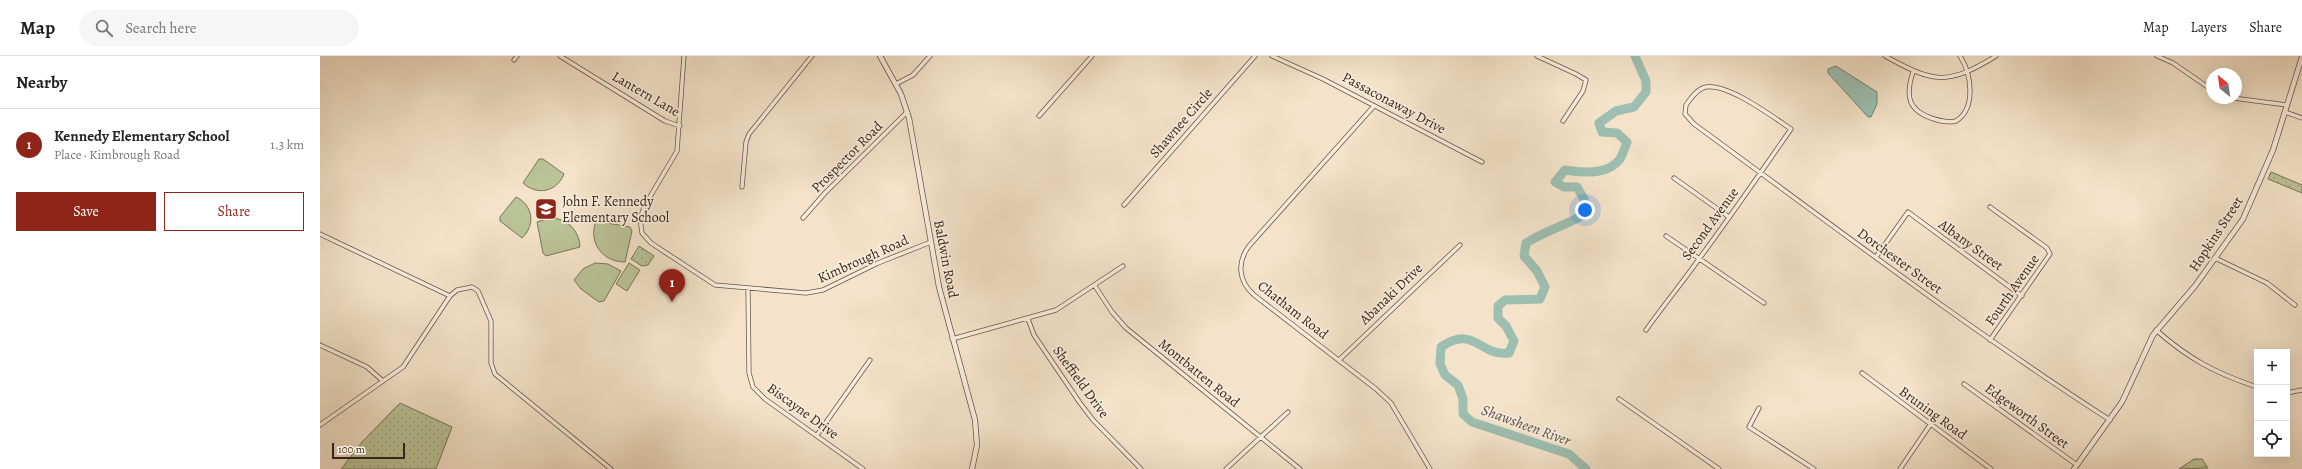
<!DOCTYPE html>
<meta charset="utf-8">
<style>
:root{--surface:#fff;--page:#f6f6f6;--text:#222;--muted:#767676;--line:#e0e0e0;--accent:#8f2418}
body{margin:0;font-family:Alegreya,serif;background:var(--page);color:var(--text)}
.controls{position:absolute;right:12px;bottom:12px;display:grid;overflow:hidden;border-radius:0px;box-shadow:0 4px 16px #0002}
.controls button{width:36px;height:36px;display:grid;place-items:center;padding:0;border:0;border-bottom:1px solid var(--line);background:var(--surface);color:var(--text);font:20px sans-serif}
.compass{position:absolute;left:1886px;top:12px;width:36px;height:36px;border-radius:50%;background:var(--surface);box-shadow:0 4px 16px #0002;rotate:331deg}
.scale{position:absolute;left:12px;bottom:10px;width:73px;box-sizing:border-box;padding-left:4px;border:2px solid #3a251c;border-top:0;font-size:11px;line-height:14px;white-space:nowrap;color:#3a251c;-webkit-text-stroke:3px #f8eddd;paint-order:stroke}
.you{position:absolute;left:1265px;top:154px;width:14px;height:14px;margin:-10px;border:3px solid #fff;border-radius:50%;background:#1a73e8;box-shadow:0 0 0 6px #1a73e833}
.badge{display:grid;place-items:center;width:26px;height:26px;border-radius:50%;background:var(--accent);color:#fff;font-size:13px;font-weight:700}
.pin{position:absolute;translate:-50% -33px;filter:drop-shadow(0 1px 2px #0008)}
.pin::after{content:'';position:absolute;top:21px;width:14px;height:12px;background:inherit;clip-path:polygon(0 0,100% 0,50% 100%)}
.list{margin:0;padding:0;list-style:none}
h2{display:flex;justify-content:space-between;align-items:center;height:52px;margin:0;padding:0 16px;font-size:17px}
h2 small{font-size:13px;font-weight:400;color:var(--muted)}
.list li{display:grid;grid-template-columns:26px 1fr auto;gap:12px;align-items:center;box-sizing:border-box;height:72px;padding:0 16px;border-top:1px solid var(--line)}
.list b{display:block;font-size:15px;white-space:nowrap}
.list p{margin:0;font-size:13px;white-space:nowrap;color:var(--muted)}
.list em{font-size:13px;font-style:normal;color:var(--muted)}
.actions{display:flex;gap:8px;padding:12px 16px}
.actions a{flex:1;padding:9px 0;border:1px solid var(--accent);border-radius:0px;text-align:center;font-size:14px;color:var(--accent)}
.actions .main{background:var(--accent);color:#fff}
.icon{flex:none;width:22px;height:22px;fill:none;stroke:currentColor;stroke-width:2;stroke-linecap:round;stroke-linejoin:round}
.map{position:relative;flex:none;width:1982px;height:413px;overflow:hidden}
header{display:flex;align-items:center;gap:24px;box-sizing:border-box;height:56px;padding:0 20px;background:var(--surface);border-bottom:1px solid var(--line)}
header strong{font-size:19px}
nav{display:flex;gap:22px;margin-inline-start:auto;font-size:14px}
.search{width:280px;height:36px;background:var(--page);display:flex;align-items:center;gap:10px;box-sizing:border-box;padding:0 14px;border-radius:22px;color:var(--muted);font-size:15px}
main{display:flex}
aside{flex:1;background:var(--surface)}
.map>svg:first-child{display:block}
.wetland{fill:url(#wetland-marsh);stroke:#7a745a}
.park{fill:url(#park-dots);stroke:#7a745a}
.pitch{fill:#bac498;stroke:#7a745a}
.water{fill:#9dbfb1;stroke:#758175}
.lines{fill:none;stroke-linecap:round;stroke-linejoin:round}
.river{stroke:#9dbfb1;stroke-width:9}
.minor-casing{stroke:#685448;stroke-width:5}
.tertiary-casing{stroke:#685448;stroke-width:6}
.minor{stroke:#f8eddd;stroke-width:3.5}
.tertiary{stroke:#f8eddd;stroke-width:4.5}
.labels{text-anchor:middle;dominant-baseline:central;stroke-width:3.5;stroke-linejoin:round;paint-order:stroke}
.street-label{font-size:14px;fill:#3a251c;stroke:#f8eddd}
.poi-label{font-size:14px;fill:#3a251c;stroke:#f8eddd;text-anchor:start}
.water-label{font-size:15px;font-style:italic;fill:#585349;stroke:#f8eddd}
</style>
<header>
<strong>Map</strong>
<div class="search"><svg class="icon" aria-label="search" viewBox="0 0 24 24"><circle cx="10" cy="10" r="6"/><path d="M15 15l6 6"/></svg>Search here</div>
<nav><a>Map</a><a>Layers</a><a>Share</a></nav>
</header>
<main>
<aside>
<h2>Nearby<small></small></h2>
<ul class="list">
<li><span class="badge">1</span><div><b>Kennedy Elementary School</b><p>Place · Kimbrough Road</p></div><em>1.3 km</em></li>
</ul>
<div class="actions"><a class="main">Save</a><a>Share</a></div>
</aside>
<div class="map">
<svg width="1982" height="413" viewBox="0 0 1982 413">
<defs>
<pattern id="wetland-marsh" width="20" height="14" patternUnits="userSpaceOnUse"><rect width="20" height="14" fill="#bac498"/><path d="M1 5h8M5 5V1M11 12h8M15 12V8" fill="none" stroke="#a1a882"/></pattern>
<pattern id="park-dots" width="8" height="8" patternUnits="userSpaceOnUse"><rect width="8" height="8" fill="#bac498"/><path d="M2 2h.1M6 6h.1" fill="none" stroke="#a1a882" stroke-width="1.8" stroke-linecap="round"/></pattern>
</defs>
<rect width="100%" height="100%" fill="#f4e3ca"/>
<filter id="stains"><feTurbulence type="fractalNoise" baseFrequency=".005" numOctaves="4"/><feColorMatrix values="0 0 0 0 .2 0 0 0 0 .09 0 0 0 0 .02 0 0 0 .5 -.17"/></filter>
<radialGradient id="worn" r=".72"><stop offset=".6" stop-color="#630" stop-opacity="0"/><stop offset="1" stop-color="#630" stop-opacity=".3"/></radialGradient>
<path class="wetland" d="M1874,403H1882L1888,412L1859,413Z"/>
<path class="park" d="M1951,116L1982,129V137L1948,123Z
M319,190L334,200L328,209L322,210L311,203Z
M80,347L132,371L116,413H21L42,386Z"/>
<path class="pitch" d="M219,103H223L244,118C237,136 217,140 203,127Z
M196,141C213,149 216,169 202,182L180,165V161Z
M230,162C247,162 259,174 260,191L226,200L223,197L217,166Z
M276,165L310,171L312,175L305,206C282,206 268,186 276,165Z
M275,207L288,208L301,215L284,245L279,246L261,233L254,224L263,213Z
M309,207L320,214L307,235L296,228Z"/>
<path class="water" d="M1516,10L1557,36V48L1551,61H1548L1508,17V13Z"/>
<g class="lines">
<path class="river" d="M1266,413L1249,398L1152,366L1143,358V343L1138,329L1125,319L1120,308L1121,291C1155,268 1159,301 1189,297L1194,285L1186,270L1178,262V250L1185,244L1220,243L1225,231L1217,215L1204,200L1206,187C1226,175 1246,169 1265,158L1264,143L1257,131H1244L1235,126L1245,114C1262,117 1288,119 1300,103C1303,98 1305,91 1307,86L1297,77L1282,76L1279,67L1296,55L1314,51L1326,36V25L1315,0"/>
<g class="minor-casing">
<path id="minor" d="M240,0L345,65L360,70
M364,0L357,95L324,151L320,163L322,177L331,187L395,229L486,237L503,234L558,207L611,186
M952,0L1003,23L1162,106
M1217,0L1256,18L1266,24L1263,35L1243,65
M1565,0C1614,27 1627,30 1676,0
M1837,0L1853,7L1892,34
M194,4L197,0
M1593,16C1585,40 1588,55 1614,63C1621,65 1628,67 1636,65C1657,52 1651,17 1640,0
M576,28L593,19L610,0
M1913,42L1967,49
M1054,50L929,190C917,206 918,225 934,239L1056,333L1071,347L1110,413
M1965,56L1982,62
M719,60L772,0
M1354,122L1409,161
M422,131L426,86L429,78L492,0
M804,149L935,0
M483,162L505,137L587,56
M0,178L130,240
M1346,180L1444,247
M1556,201L1588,156L1702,240
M1895,202L1947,227L1975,249
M775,230L792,256L806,272L980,413
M428,232L429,317L433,331L445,343L543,413
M708,263L714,279L760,347L773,364L821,413
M1326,274C1343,250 1362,227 1379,203C1411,160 1441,116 1471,73C1453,61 1408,27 1386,31C1378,32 1371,42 1366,49L1365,58L1374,68C1511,168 1647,272 1790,364
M1836,274C1869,303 1895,317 1937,331
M632,283L736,254L803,210
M1670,284L1730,198L1727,192L1670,151
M0,289L47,311L63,325
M1019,304L1140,189
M1542,317L1671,413
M1644,328L1757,409
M1967,337L1982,334
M1299,343L1399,413
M1439,352L1429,371L1494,413
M0,369L83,311L130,240L137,234L152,231L158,235L171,265V307L175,318L291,413
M497,379L550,304
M906,413L968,356
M1580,413L1610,369"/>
</g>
<g class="tertiary-casing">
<path id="tertiary" d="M560,0L581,38L589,62L619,231L655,364L657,389L652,413
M1754,413L1802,346L1833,279L1875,230L1923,163L1953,94L1982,1"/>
</g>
<use href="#minor" class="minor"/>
<use href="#tertiary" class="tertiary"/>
</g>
<defs>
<g id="school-square" transform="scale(1.15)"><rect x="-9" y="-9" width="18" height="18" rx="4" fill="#8f2418" stroke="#f8eddd"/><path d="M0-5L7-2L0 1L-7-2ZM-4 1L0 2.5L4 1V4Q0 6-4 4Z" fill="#fff"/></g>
</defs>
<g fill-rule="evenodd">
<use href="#school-square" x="226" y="153"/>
</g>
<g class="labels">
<g class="street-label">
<text transform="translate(326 38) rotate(30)">Lantern Lane</text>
<text transform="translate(1074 47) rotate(28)">Passaconaway Drive</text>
<text transform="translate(861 67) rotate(-49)">Shawnee Circle</text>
<text transform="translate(527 101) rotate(-45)">Prospector Road</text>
<text transform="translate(1390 168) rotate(-54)">Second Avenue</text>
<text transform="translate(1896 178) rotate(-57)">Hopkins Street</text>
<text transform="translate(1651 189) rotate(36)">Albany Street</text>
<text transform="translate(543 203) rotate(-24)">Kimbrough Road</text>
<text transform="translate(626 203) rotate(79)">Baldwin Road</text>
<text transform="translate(1580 205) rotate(36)">Dorchester Street</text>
<text transform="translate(1692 234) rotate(-55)">Fourth Avenue</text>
<text transform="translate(1071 238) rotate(-44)">Abanaki Drive</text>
<text transform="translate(973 254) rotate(38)">Chatham Road</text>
<text transform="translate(879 317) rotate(39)">Montbatten Road</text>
<text transform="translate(761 326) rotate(54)">Sheffield Drive</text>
<text transform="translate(483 355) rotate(36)">Biscayne Drive</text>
<text transform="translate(1613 357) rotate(36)">Bruning Road</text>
<text transform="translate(1707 360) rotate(36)">Edgeworth Street</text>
</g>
<g class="poi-label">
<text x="242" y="145">John F. Kennedy<tspan x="242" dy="16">Elementary School</tspan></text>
</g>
<g class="water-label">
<text transform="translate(1206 369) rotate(20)">Shawsheen River</text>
</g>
</g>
<rect width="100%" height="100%" filter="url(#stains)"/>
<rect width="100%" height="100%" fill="url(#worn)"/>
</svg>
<div class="controls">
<button>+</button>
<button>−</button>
<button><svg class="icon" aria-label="locate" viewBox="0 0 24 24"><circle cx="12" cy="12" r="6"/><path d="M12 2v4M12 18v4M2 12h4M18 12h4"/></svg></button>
</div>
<svg class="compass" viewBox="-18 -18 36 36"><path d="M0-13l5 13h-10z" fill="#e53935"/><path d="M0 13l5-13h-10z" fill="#767676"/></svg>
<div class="scale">100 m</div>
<div class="you"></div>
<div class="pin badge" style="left:352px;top:246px">1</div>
</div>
</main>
